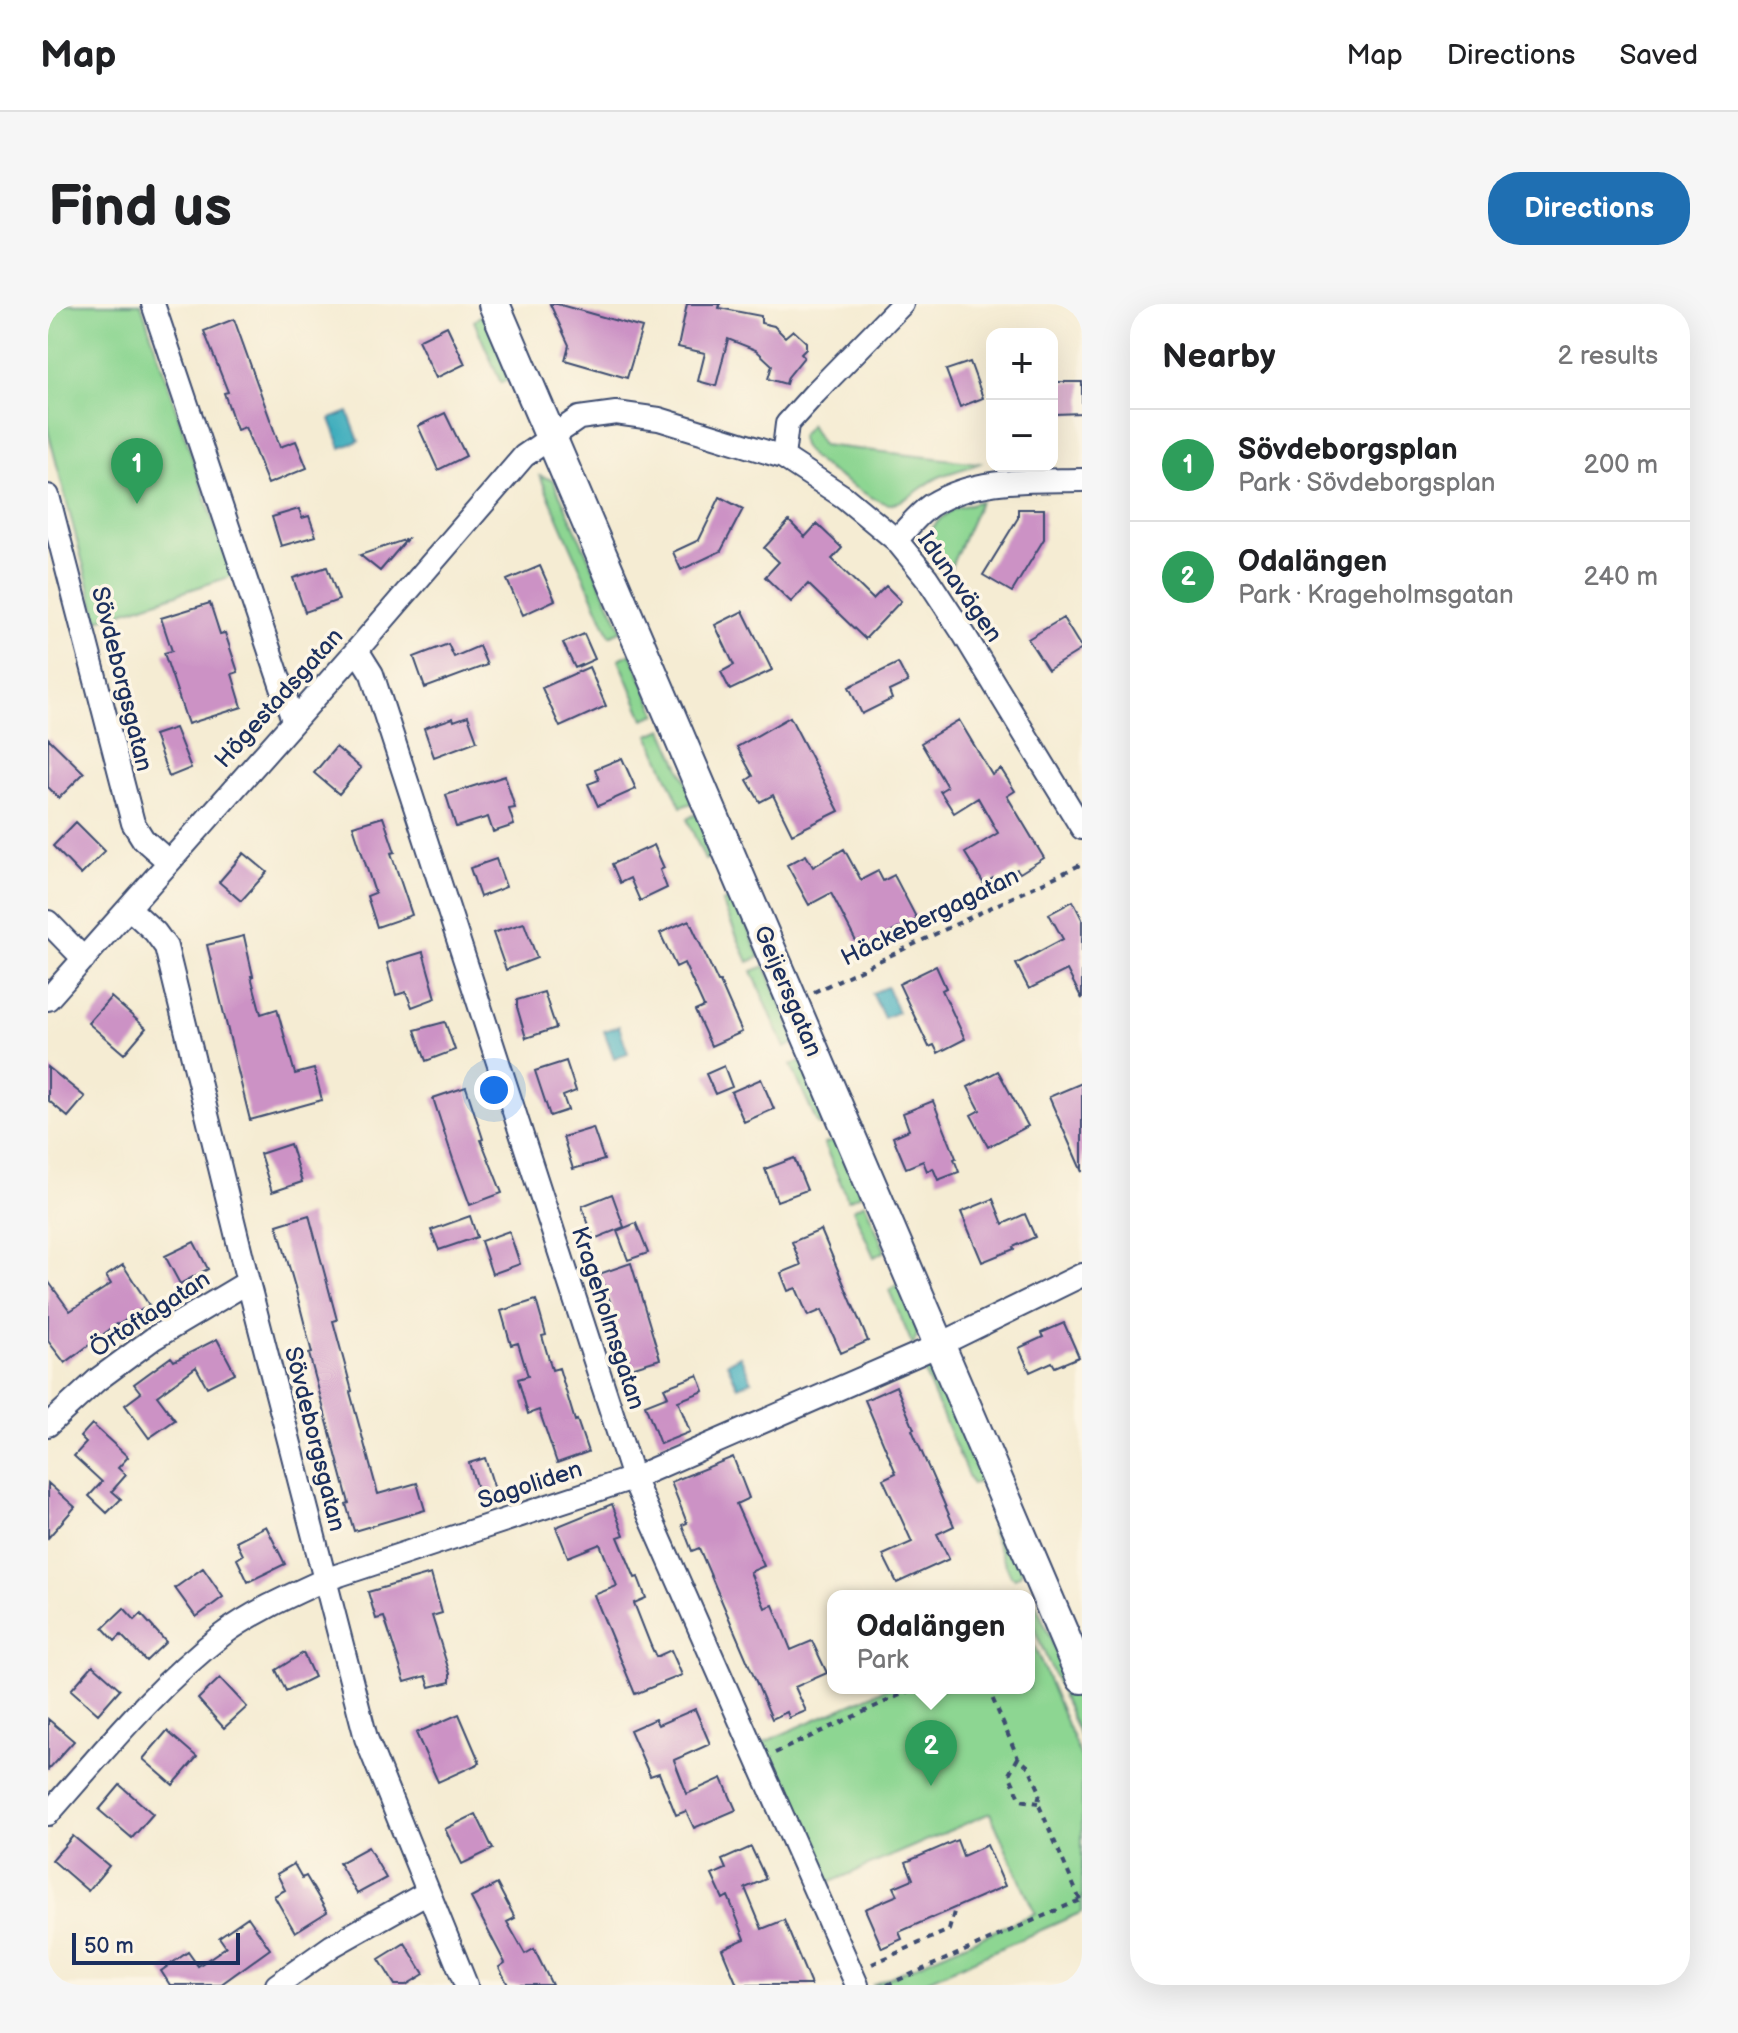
<!DOCTYPE html>
<meta charset="utf-8">
<style>
:root{--surface:#fff;--page:#f6f6f6;--text:#202124;--muted:#757577;--line:#e0e0e0;--accent:#1f6fb2}
body{margin:0;font-family:"Balsamiq Sans",sans-serif;background:var(--page);color:var(--text)}
.controls{position:absolute;right:24px;top:24px;display:grid;overflow:hidden;border-radius:16px;box-shadow:0 8px 32px #0002}
.controls button{width:72px;height:72px;display:grid;place-items:center;padding:0;border:0;border-bottom:2px solid var(--line);background:var(--surface);color:var(--text);font:40px sans-serif}
.scale{position:absolute;left:24px;bottom:20px;width:168px;box-sizing:border-box;padding-left:8px;border:4px solid #1b2f5e;border-top:0;font-size:22px;line-height:28px;white-space:nowrap;color:#1b2f5e;-webkit-text-stroke:6px #fcf5e5;paint-order:stroke}
.you{position:absolute;left:446px;top:786px;width:28px;height:28px;margin:-20px;border:6px solid #fff;border-radius:50%;background:#1a73e8;box-shadow:0 0 0 12px #1a73e833}
.badge{display:grid;place-items:center;width:52px;height:52px;border-radius:50%;background:var(--accent);color:#fff;font-size:26px;font-weight:700}
.pin{position:absolute;translate:-50% -66px;filter:drop-shadow(0 2px 4px #0008)}
.pin::after{content:'';position:absolute;top:42px;width:28px;height:24px;background:inherit;clip-path:polygon(0 0,100% 0,50% 100%)}
.popup{position:absolute;left:779px;top:1286px;width:208px;height:104px;box-sizing:border-box;display:grid;place-content:center;border-radius:16px;background:var(--surface);filter:drop-shadow(0 2px 6px #0005);font-size:26px;white-space:nowrap;color:var(--muted)}
.popup b{font-size:30px;color:var(--text)}
.popup::after{content:'';position:absolute;left:50%;top:100%;margin-left:-16px;border:16px solid transparent;border-top-color:var(--surface)}
.list{margin:0;padding:0;list-style:none}
h2{display:flex;justify-content:space-between;align-items:center;height:104px;margin:0;padding:0 32px;font-size:34px}
h2 small{font-size:26px;font-weight:400;color:var(--muted)}
.list li{display:grid;grid-template-columns:52px 1fr auto;gap:24px;align-items:center;box-sizing:border-box;height:112px;padding:0 32px;border-top:2px solid var(--line)}
.list b{display:block;font-size:30px;white-space:nowrap}
.list p{margin:0;font-size:26px;white-space:nowrap;color:var(--muted)}
.list em{font-size:26px;font-style:normal;color:var(--muted)}
.map{position:relative;flex:none;width:1034px;height:1681px;overflow:hidden;border-radius:32px}
header{display:flex;align-items:center;gap:48px;box-sizing:border-box;height:112px;padding:0 40px;background:var(--surface);border-bottom:2px solid var(--line)}
header strong{font-size:38px}
nav{display:flex;gap:44px;margin-inline-start:auto;font-size:28px}
.intro{display:flex;align-items:center;justify-content:space-between;box-sizing:border-box;height:192px;padding:0 48px}
h1{margin:0;font-size:56px}
.button{padding:20px 36px;border-radius:32px;background:var(--accent);color:#fff;font-size:28px;font-weight:700}
main{display:flex;gap:48px;padding:0 48px}
aside{flex:1;background:var(--surface);border-radius:32px;box-shadow:0 8px 32px #0002}
.map>svg:first-child{display:block}
.green{fill:#8dd692;stroke:#548278;stroke-width:2}
.water{fill:#40aebd;stroke:#2e6e8e;stroke-width:2}
.building{fill:#cc92c5}
.lines{fill:none;stroke-linecap:round;stroke-linejoin:round}
.street-casing{stroke:#3c4b70;stroke-width:26}
.secondary-casing{stroke:#3c4b70;stroke-width:34}
.path{stroke:#3c4b70;stroke-width:4;stroke-dasharray:6 6;stroke-linecap:butt}
.street{stroke:#fff;stroke-width:22}
.secondary{stroke:#fff;stroke-width:30}
.labels{text-anchor:middle;dominant-baseline:central;stroke-width:7;stroke-linejoin:round;paint-order:stroke}
.street-label{font-size:24px;fill:#1b2f5e;stroke:#fcf5e5}
</style>
<header>
<strong>Map</strong>
<nav><a>Map</a><a>Directions</a><a>Saved</a></nav>
</header>
<div class="intro"><h1>Find us</h1><a class="button">Directions</a></div>
<main>
<div class="map">
<svg width="1034" height="1681" viewBox="0 0 1034 1681">
<rect width="100%" height="100%" fill="#fcf5e5"/>
<filter id="ink" filterUnits="userSpaceOnUse"><feTurbulence type="fractalNoise" baseFrequency=".0125" numOctaves="2"/><feDisplacementMap in="SourceGraphic" scale="16" xChannelSelector="R" yChannelSelector="G"/><feConvolveMatrix kernelMatrix="1 2 1 2 8 2 1 2 1" color-interpolation-filters="sRGB"/></filter>
<filter id="wash" filterUnits="userSpaceOnUse"><feTurbulence type="fractalNoise" baseFrequency=".006" numOctaves="4" result="noise"/><feDisplacementMap in="SourceGraphic" scale="32" xChannelSelector="R" yChannelSelector="G"/><feGaussianBlur stdDeviation="1.8" result="paint"/><feColorMatrix in="noise" values="0 0 0 0 0 0 0 0 0 0 0 0 0 0 0 0 0 1.4 0 .05"/><feComposite in="paint" operator="in"/></filter>
<g filter="url(#wash)">
<rect width="100%" height="100%" fill="#f5ecd3"/>
<path class="green" d="M0,0H93L184,272L50,316L0,127Z
M437,8L464,73L453,79L426,17Z
M762,120L774,141L932,159C919,165 904,167 891,173C876,180 859,198 843,200C830,202 765,157 756,145C753,141 753,137 752,133Z
M492,172L505,176L574,326L562,332Z
M932,197L901,267L883,236L885,223L892,215L905,205Z
M583,349L609,410L596,415L571,355Z
M615,425L647,498L633,503L601,431Z
M650,509L668,551L657,556L639,515Z
M686,593L712,653L700,658L674,598Z
M717,662L749,738L737,744L704,667Z
M756,756L781,816L770,821L743,761Z
M790,835L813,890L800,896L776,840Z
M817,899L837,947L826,953L805,905Z
M852,980L870,1028L865,1042L841,986Z
M873,1061L882,1062L887,1066L935,1176L924,1181Z
M956,1221L975,1264L972,1271L967,1274L963,1272L943,1227Z
M984,1291L1034,1408V1438L981,1312L980,1292Z
M981,1330L1034,1456V1608L869,1681H824L987,1609L942,1509L776,1581L714,1439L839,1384H981Z"/>
<path class="water" d="M300,108L311,137L293,144L282,115Z
M839,683L850,708L836,714L824,689Z
M571,722L580,749L566,754L556,727Z
M692,1052L704,1077L690,1083L679,1059Z"/>
<g id="blocks">
<path class="building" d="M502,0H509L594,24L579,74L517,56L521,41Z
M639,0H672L671,4L713,12V19L726,22L737,33L745,26L758,38V45L753,50L756,53L740,73L738,80L720,75L724,61L708,46L680,35L668,82L650,77L657,49L630,43Z
M186,15L232,143L248,137L259,164L220,180L197,123L189,126L176,89L180,88L156,27Z
M399,22L417,60L388,74L370,36Z
M922,58L935,94L912,103L898,66Z
M1006,78H1034V109L1007,110Z
M397,109L418,152L390,166L370,122Z
M672,193L695,205L673,247L633,266L625,248L651,236Z
M251,205L254,214L261,212L268,232L233,242L224,213Z
M970,205H996V235L964,288L935,271L970,214Z
M741,217L757,233L769,220L794,244L784,255L825,295L838,282L853,297L817,335L760,280L743,298L717,273L731,258L716,244Z
M359,235L332,267L312,251Z
M492,262L507,296L475,311L459,276Z
M279,263L291,296L257,308L245,274Z
M162,299L172,330L177,329L190,368L184,370L194,403L140,420L116,349L124,347L113,314Z
M695,307L724,366L682,386L673,368L686,361L667,321Z
M1015,314L1034,345L1000,366L980,335Z
M536,330L547,355L527,364L515,339Z
M400,340L406,353L431,342L439,361L377,384L366,353Z
M850,359L860,378L841,387L844,395L814,410L801,383Z
M541,363L558,402L512,423L494,384Z
M420,412L429,437L386,453L376,424L405,414L406,417Z
M742,413L791,507L744,530L725,491L712,498L699,476L705,472L689,443Z
M911,416L944,471L953,465L967,487L959,492L996,554L972,569L969,565L947,578L945,574L936,580L917,549L950,529L930,494L906,509L892,487L899,483L873,439Z
M127,424L143,464L121,473L106,431Z
M0,434L36,469L11,494L0,483Z
M288,443L313,464L291,490L266,469Z
M574,454L588,485L550,502L540,480L551,476L547,465Z
M457,472L467,504L461,505L466,521L445,528L440,513L408,523L398,491Z
M335,513L347,548L343,549L364,611L329,623L319,592L327,589L305,522Z
M28,518L57,547L33,571L5,542Z
M606,541L616,564L612,566L619,584L592,597L582,574L572,579L564,560Z
M796,545L813,576L830,567L835,577L846,571L869,615L812,645L783,589L761,601L739,561L758,551L765,563Z
M196,549L219,568L193,597L171,578Z
M448,555L458,583L432,593L422,564Z
M1025,597L1034,615V695L1019,666L981,685L968,660L1015,635L1001,610Z
M641,616L670,678H672L694,728L663,742L647,707L656,703L636,659L628,663L612,629Z
M476,619L489,654L458,666L445,629Z
M196,632L205,672H203L213,710L229,705L247,770L266,765L274,796L202,816L159,641Z
M375,648L388,694L364,703L358,688L348,691L339,659Z
M888,662L898,684L894,686L917,735L890,749L886,741L881,743L851,680Z
M496,688L508,724L478,734L469,703V696Z
M63,693L98,724L76,750L40,719Z
M397,718L407,746L378,757L367,726Z
M518,757L528,787L515,792L520,806L502,812L487,767Z
M676,762L684,783L667,790L658,770Z
M0,763L37,793L20,813L0,796Z
M950,767L980,822L940,843L923,811L932,806L920,783Z
M713,775L726,805L696,818L683,788Z
M1034,779V868L1001,793Z
M418,783L435,835L433,836L454,889L422,901L405,855L385,794Z
M885,797L908,854L906,855L911,868L890,876L885,864L879,867L875,857L858,864L845,833L861,826L855,809Z
M545,824L556,856L525,865L515,833Z
M242,840L254,878L224,888L212,850Z
M746,854L759,886L729,897L717,865Z
M564,890L576,923L546,935L534,902Z
M945,895L955,920L977,910L987,933L965,943L966,945L934,958L913,908Z
M261,911L289,1016L285,1017L304,1087L302,1088L330,1190L369,1179L377,1206L306,1227L298,1200L301,1199L261,1050L264,1049L247,983L229,921Z
M422,912L429,933L391,946L383,926Z
M588,919L600,949L580,956L569,927Z
M773,926L820,1037L793,1049L774,1006L760,1012L748,984L740,987L733,969L753,961L744,938Z
M461,927L472,960L444,970L433,937Z
M146,938L160,965L132,980L117,952Z
M583,959L612,1055L583,1064L564,1002L551,970Z
M75,961L101,1001L70,1021L69,1020L17,1059L0,1037V977L22,1007L63,980L58,972Z
M488,996L498,1031L494,1032L504,1066L511,1064L527,1117L529,1116L540,1148L509,1159L491,1106L480,1110L470,1075L480,1072L470,1039L463,1041L453,1007Z
M1016,1019L1031,1053L1007,1063L1004,1058L982,1068L971,1044L995,1033L993,1029Z
M169,1035L187,1069L159,1083L148,1063L109,1092L127,1116L101,1134L77,1101L93,1089L86,1080L123,1053L126,1057Z
M650,1071L656,1087L630,1097L642,1128L612,1140L597,1101L620,1092L616,1084Z
M848,1082L866,1125L864,1126L906,1222L889,1230L901,1255L849,1279L835,1251L864,1238L835,1175L848,1169L817,1096Z
M44,1120L80,1153L70,1164L78,1171L64,1187L73,1195L59,1209L41,1192L54,1178L26,1152L38,1139L32,1133Z
M685,1153L701,1194L688,1200L716,1262L702,1268L717,1304L725,1301L743,1346L764,1337L779,1369L747,1383L758,1407L741,1414L739,1408L724,1415L651,1244L644,1247L634,1221L639,1219L623,1178Z
M437,1154L447,1186L431,1191L421,1159Z
M0,1179L27,1203L0,1234Z
M564,1200L576,1231L570,1233L587,1274L590,1273L598,1294L586,1299L603,1342L608,1353L623,1346L634,1371L587,1390L546,1291L569,1282L552,1240L520,1253L508,1223Z
M218,1222L237,1260L200,1278L189,1255L195,1251L188,1237Z
M155,1264L175,1293L148,1313L127,1284Z
M383,1270L394,1309L384,1312L402,1370V1378L382,1383L378,1372L357,1378L340,1325L336,1313L328,1315L320,1288Z
M76,1304L87,1316L93,1310L118,1338L98,1357L73,1331L67,1337L55,1324Z
M255,1349L266,1373L238,1387L228,1366Z
M45,1361L72,1385L50,1410L23,1386Z
M172,1374L199,1403L176,1424L150,1395Z
M647,1405L662,1440L626,1456L639,1490L674,1474L688,1506L646,1524L638,1507L628,1511L611,1469L602,1472L582,1426L607,1415L610,1421Z
M411,1410L432,1459L390,1478L368,1429Z
M0,1415L26,1437L0,1466Z
M119,1427L149,1453L125,1481L95,1455Z
M72,1481L105,1510L84,1534L51,1506Z
M428,1510L445,1545L414,1560L397,1525Z
M25,1532L61,1562L40,1587L4,1556Z
M909,1536L915,1552L939,1541L957,1582L851,1628L854,1635L834,1644L817,1605L850,1591L846,1583L865,1575L858,1558Z
M320,1543L338,1574L309,1590L291,1559Z
M703,1543L718,1575L697,1584L714,1625L736,1616L763,1681H689L674,1645L697,1635L680,1592L675,1595L664,1571L678,1565L674,1556Z
M246,1560L254,1574L258,1572L279,1608L247,1628L226,1592L237,1586L229,1570Z
M449,1580L467,1614L459,1618L477,1650L486,1645L504,1681H460L451,1663L457,1659L423,1594Z
M200,1613L222,1645L172,1681H122L113,1667L140,1648L150,1662L178,1643L171,1633Z
M357,1639L376,1670L358,1681H347L331,1655Z"/>
</g>
</g>
<g filter="url(#ink)">
<use href="#blocks" fill-opacity="0" stroke="#3c4b70" stroke-width="2"/>
<g class="lines">
<g class="street-casing">
<path id="street" d="M105,0L245,416
M735,153L739,120L767,89L854,0
M0,192L85,519L95,535L121,558
M848,236C859,225 870,210 883,201C929,173 982,177 1034,176
M309,346L324,370L585,1174L809,1681
M81,604L107,628L118,643L200,978L318,1434L418,1681
M0,618L36,655
M0,695L309,346L476,152L531,114L568,109L611,115L735,153L796,193L848,236L879,274L917,332L1034,524
M0,1121L49,1076L106,1034L200,978
M0,1510C55,1448 108,1382 174,1331C205,1308 241,1292 276,1276L585,1174L891,1041L1034,971
M229,1681L284,1642L380,1588"/>
</g>
<g class="secondary-casing">
<path id="secondary" d="M446,0L1034,1374"/>
</g>
<path class="path" d="M766,688L1034,560
M940,1384L970,1454L981,1463L992,1488L990,1499L1032,1596
M727,1449L867,1384
M970,1454L961,1470L973,1496L990,1499
M824,1660L901,1626L906,1608
M839,1681L1032,1596"/>
<use href="#street" class="street"/>
<use href="#secondary" class="secondary"/>
</g>
</g>
<g class="labels">
<g class="street-label">
<text transform="translate(912 283) rotate(55)">Idunavägen</text>
<text transform="translate(74 375) rotate(76)">Sövdeborgsgatan</text>
<text transform="translate(231 394) rotate(-48)">Högestadsgatan</text>
<text transform="translate(882 613) rotate(-26)">Häckebergagatan</text>
<text transform="translate(740 687) rotate(67)">Geijersgatan</text>
<text transform="translate(102 1010) rotate(-33)">Örtoftagatan</text>
<text transform="translate(560 1014) rotate(72)">Krageholmsgatan</text>
<text transform="translate(267 1135) rotate(76)">Sövdeborgsgatan</text>
<text transform="translate(482 1181) rotate(-18)">Sagoliden</text>
</g>
</g>
</svg>
<div class="controls">
<button>+</button>
<button>−</button>
</div>
<div class="scale">50 m</div>
<div class="you"></div>
<div class="pin badge" style="left:89px;top:200px;background:#2e9e5b">1</div>
<div class="pin badge" style="left:883px;top:1482px;background:#2e9e5b">2</div>
<div class="popup"><b>Odalängen</b>Park</div>
</div>
<aside>
<h2>Nearby<small>2 results</small></h2>
<ul class="list">
<li><span class="badge" style="background:#2e9e5b">1</span><div><b>Sövdeborgsplan</b><p>Park · Sövdeborgsplan</p></div><em>200 m</em></li>
<li><span class="badge" style="background:#2e9e5b">2</span><div><b>Odalängen</b><p>Park · Krageholmsgatan</p></div><em>240 m</em></li>
</ul>
</aside>
</main>
